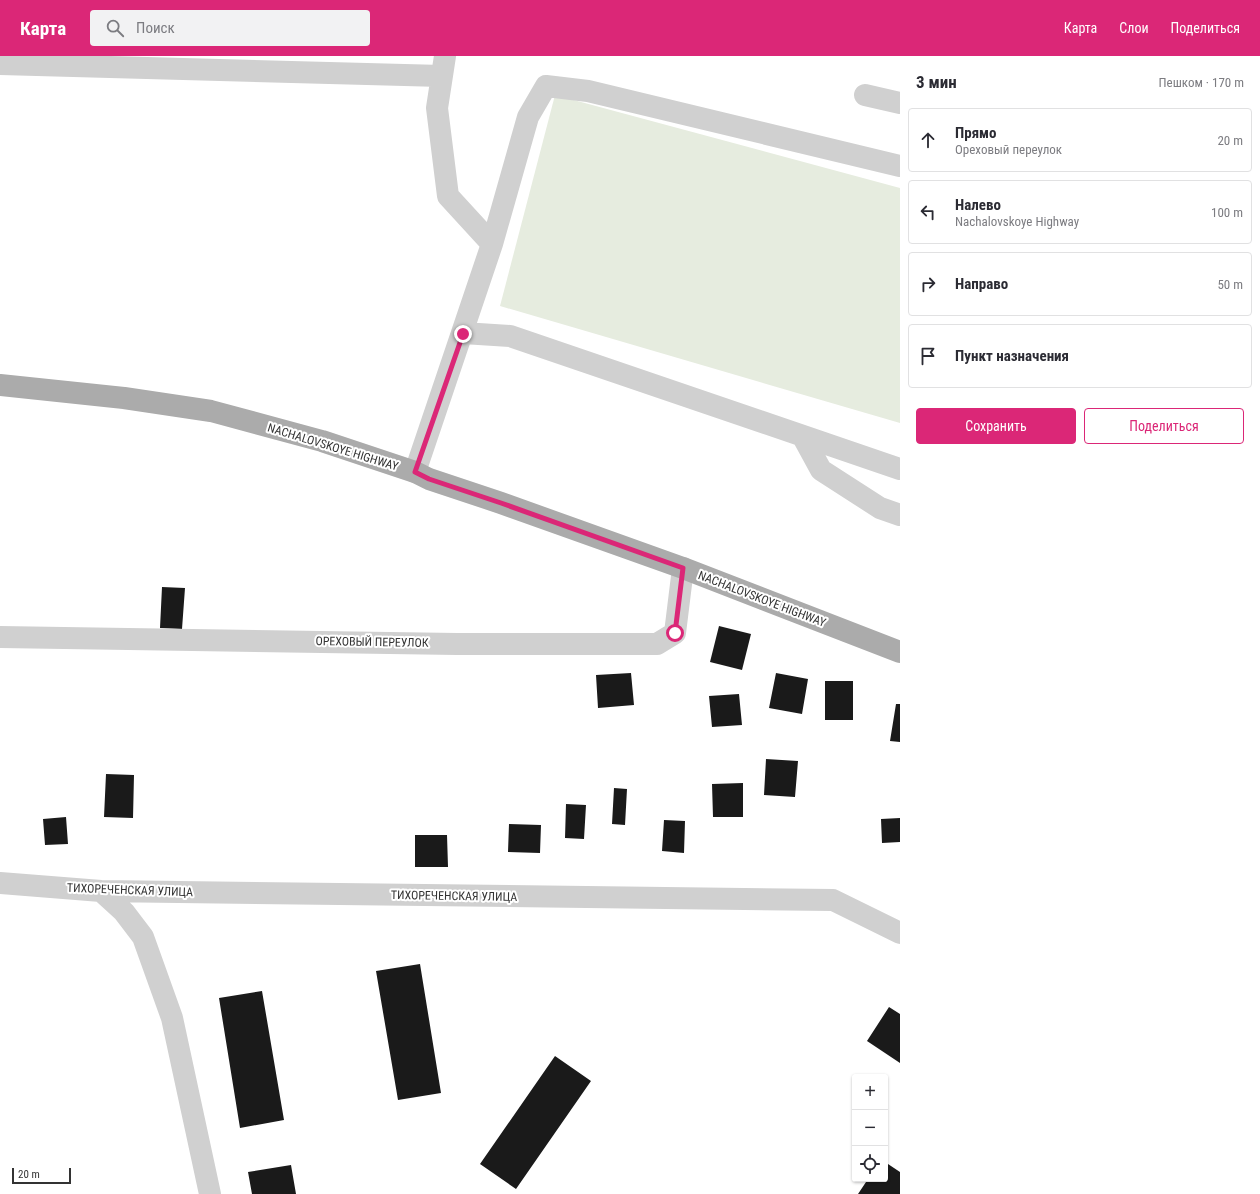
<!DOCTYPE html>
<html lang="ru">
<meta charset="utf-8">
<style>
:root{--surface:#fff;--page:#f2f2f3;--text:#2b2b33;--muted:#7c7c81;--line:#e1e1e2;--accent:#db2777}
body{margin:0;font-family:"Roboto Condensed",sans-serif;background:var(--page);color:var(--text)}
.controls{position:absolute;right:12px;bottom:12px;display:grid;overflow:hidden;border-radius:4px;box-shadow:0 1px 3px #0004}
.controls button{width:36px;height:36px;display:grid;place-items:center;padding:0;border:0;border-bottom:1px solid var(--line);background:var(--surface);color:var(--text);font:20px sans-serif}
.scale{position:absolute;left:12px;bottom:10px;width:59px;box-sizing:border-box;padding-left:4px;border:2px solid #333;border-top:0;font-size:11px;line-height:14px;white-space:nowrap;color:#333;-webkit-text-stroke:3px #fff;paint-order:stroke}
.stop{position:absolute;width:12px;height:12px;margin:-9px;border:3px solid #db2777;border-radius:50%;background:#fff}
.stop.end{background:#db2777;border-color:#fff;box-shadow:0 1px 4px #0008}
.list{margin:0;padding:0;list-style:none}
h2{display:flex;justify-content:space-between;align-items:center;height:52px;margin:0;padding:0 16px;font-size:17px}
h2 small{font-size:13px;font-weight:400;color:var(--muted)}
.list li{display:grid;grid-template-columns:26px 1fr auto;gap:12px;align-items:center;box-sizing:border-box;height:64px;margin:0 8px 8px;padding:0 8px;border:1px solid var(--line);border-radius:4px}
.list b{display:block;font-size:15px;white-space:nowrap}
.list p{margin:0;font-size:13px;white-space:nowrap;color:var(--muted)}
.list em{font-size:13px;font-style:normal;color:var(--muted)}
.actions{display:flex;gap:8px;padding:12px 16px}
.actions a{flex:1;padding:9px 0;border:1px solid var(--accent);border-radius:4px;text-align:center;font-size:14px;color:var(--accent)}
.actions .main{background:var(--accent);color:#fff}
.icon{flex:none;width:22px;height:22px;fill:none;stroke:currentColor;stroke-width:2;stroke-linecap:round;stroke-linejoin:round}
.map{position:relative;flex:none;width:900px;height:1138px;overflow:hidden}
header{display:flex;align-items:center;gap:24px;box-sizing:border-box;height:56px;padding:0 20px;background:var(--accent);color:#fff}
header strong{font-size:19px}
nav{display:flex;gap:22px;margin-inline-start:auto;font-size:14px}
.search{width:280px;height:36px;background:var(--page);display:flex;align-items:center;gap:10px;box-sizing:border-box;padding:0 14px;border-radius:4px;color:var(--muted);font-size:15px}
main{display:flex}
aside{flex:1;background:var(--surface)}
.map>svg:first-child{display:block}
.green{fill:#e6ecdf}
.building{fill:#1a1a1a}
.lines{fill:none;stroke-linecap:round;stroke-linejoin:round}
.minor{stroke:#d0d0d0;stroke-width:22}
.major{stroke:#ababab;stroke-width:22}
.route{stroke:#db2777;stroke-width:5}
.labels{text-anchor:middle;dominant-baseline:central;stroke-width:4;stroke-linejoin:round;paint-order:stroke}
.street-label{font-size:12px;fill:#333;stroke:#fff}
</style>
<header>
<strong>Карта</strong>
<div class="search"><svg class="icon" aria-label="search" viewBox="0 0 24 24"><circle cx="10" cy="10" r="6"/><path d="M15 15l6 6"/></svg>Поиск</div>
<nav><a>Карта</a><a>Слои</a><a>Поделиться</a></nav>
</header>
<main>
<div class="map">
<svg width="900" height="1138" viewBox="0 0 900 1138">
<rect width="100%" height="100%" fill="#fff"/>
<path class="green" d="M555,39L900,132V367L500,250Z"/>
<path class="building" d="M162,531L185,532L182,573L160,572Z
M719,570L751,578L742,614L710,606Z
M631,617L634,649L598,652L596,619Z
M776,617L808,623L802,658L769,652Z
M825,625H853V664H825Z
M739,638L742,669L712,671L709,640Z
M896,648H900V686L890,685Z
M766,703L798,705L795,741L764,739Z
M106,718L134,719L133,762L104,761Z
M743,727V761H713L712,728Z
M614,732L627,733L625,769L612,768Z
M566,748L586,749L584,783L565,782Z
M66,761L68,788L45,789L43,763Z
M900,762V786L882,787L881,763Z
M664,764L685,765L684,797L662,795Z
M509,768L541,769L540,797L508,796Z
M415,779H447L448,811H415Z
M420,908L441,1037L398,1044L376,915Z
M262,935L284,1064L240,1072L219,942Z
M889,951L900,958V1007L867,985Z
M555,1000L591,1025L516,1133L480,1108Z
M885,1106L900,1116V1138H858L868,1123H885Z
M291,1109L296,1138H252L248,1116Z"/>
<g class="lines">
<path class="minor" d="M0,8L442,20
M865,39L900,47
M492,188L528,61L546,30L588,35L900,110
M463,277L510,280L900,413
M803,381L821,414L880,452L900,459
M415,416L492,188L448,140L437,52L445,0
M0,581L457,588H657L675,577L683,512
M0,827L101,835L833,844L900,877
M101,835L124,856L143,881L172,962L210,1138"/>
<path class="major" d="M0,329L124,342L211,355L322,385L415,416L429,423L501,447L683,512L900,596"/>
</g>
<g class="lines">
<path class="route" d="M463,278L415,416L429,423L501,447L683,512L675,577"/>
</g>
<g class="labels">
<g class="street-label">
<text transform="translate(333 391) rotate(17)">NACHALOVSKOYE HIGHWAY</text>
<text transform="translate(762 543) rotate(21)">NACHALOVSKOYE HIGHWAY</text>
<text transform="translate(372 586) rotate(1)">ОРЕХОВЫЙ ПЕРЕУЛОК</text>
<text transform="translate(130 834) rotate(2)">ТИХОРЕЧЕНСКАЯ УЛИЦА</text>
<text transform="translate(454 840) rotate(1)">ТИХОРЕЧЕНСКАЯ УЛИЦА</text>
</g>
</g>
</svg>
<div class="controls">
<button>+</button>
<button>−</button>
<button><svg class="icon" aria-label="locate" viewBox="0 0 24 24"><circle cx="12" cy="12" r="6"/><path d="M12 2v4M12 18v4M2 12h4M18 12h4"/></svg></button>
</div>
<div class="scale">20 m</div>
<div class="stop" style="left:675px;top:577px"></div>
<div class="stop end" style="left:463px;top:278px"></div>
</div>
<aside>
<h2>3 мин<small>Пешком · 170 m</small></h2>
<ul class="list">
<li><svg class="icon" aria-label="ahead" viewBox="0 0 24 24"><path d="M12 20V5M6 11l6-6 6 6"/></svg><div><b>Прямо</b><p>Ореховый переулок</p></div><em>20 m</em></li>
<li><svg class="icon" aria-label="left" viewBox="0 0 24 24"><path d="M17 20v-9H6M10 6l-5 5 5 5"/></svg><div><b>Налево</b><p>Nachalovskoye Highway</p></div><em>100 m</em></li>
<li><svg class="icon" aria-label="right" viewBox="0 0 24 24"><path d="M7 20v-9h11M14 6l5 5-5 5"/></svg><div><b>Направо</b></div><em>50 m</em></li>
<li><svg class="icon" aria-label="arrive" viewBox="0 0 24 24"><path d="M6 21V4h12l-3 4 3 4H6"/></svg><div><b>Пункт назначения</b></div></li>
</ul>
<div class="actions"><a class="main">Сохранить</a><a>Поделиться</a></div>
</aside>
</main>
